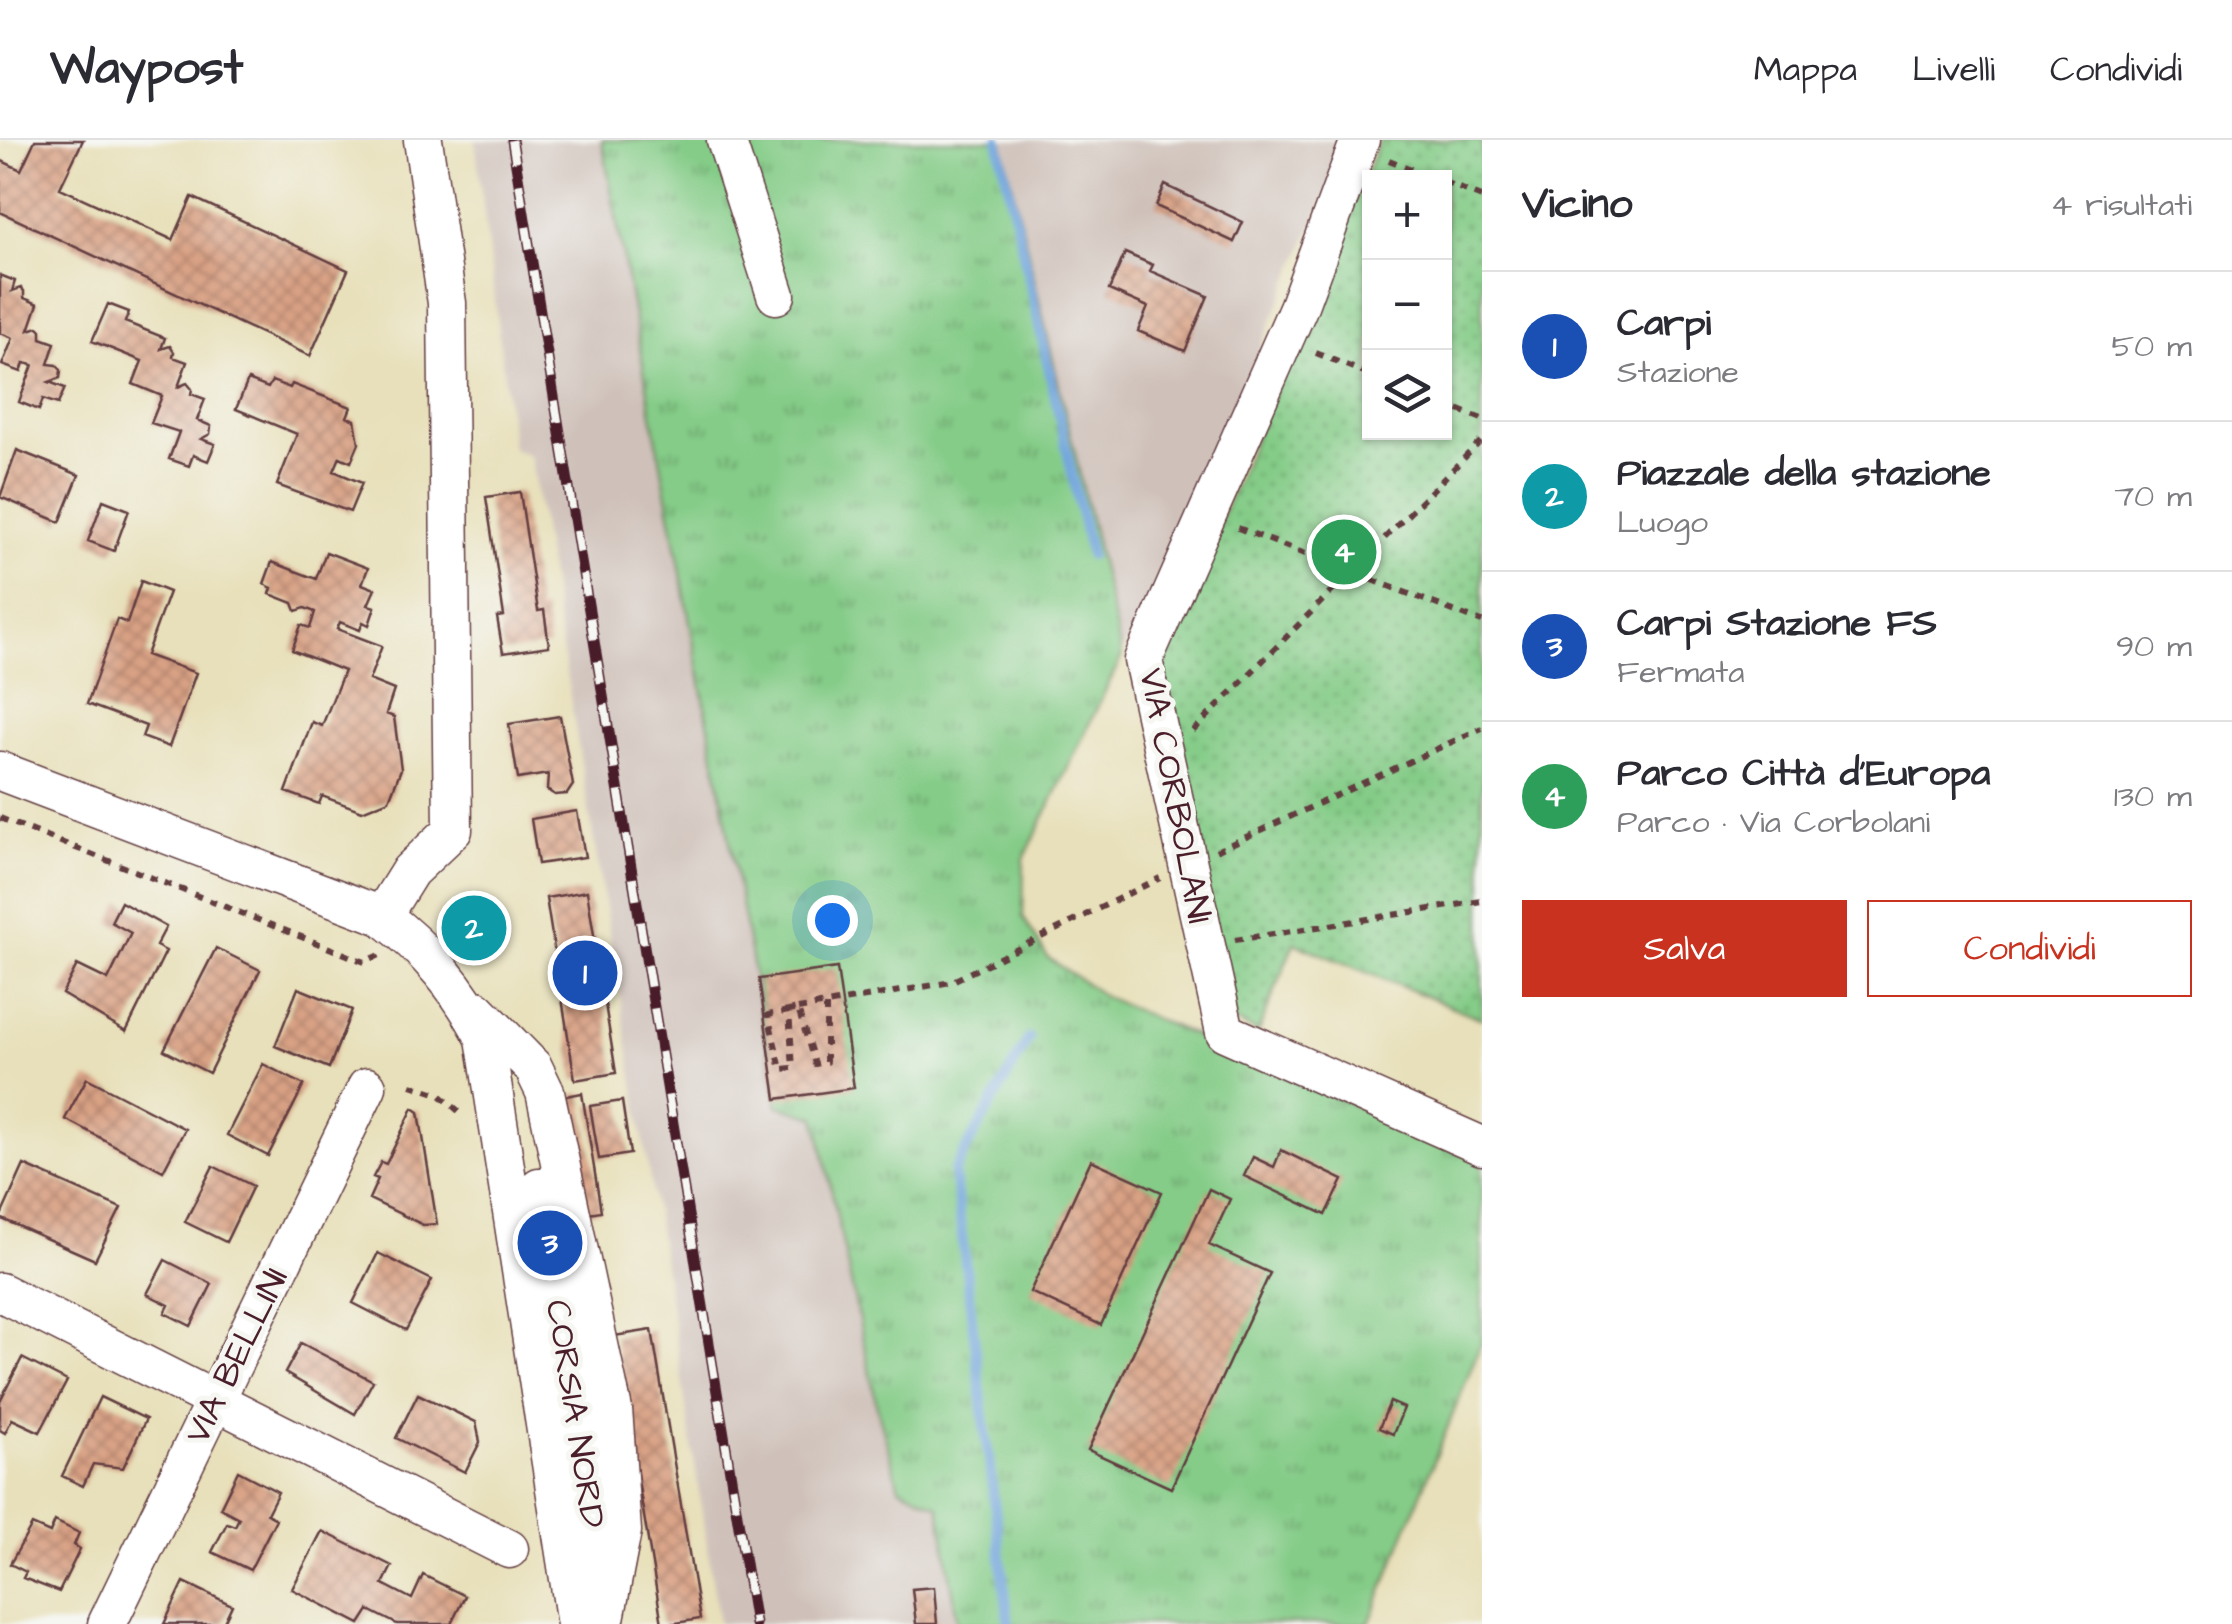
<!DOCTYPE html>
<html lang="it">
<meta charset="utf-8">
<style>
:root{--surface:#fff;--page:#f2f2f3;--text:#2b2b33;--muted:#7c7c81;--line:#e1e1e2;--accent:#c8321e}
body{margin:0;font-family:"Architects Daughter",sans-serif;background:var(--page);color:var(--text)}
.controls{position:absolute;right:30px;top:30px;display:grid;overflow:hidden;border-radius:0px;box-shadow:0 2px 8px #0004}
.controls button{width:90px;height:90px;display:grid;place-items:center;padding:0;border:0;border-bottom:2px solid var(--line);background:var(--surface);color:var(--text);font:50px sans-serif}
.you{position:absolute;left:832px;top:780px;width:35px;height:35px;margin:-25px;border:8px solid #fff;border-radius:50%;background:#1a73e8;box-shadow:0 0 0 15px #1a73e833}
.badge{display:grid;place-items:center;width:65px;height:65px;border-radius:50%;background:var(--accent);color:#fff;font-size:32px;font-weight:700}
.pin{position:absolute;translate:-50% -50%;border:5px solid #fff;box-shadow:0 2px 10px #0006}
.list{margin:0;padding:0;list-style:none}
h2{display:flex;justify-content:space-between;align-items:center;height:130px;margin:0;padding:0 40px;font-size:42px}
h2 small{font-size:32px;font-weight:400;color:var(--muted)}
.list li{display:grid;grid-template-columns:65px 1fr auto;gap:30px;align-items:center;box-sizing:border-box;height:150px;padding:0 40px;border-top:2px solid var(--line)}
.list b{display:block;font-size:38px;white-space:nowrap}
.list p{margin:0;font-size:32px;white-space:nowrap;color:var(--muted)}
.list em{font-size:32px;font-style:normal;color:var(--muted)}
.actions{display:flex;gap:20px;padding:30px 40px}
.actions a{flex:1;padding:22px 0;border:2px solid var(--accent);border-radius:0px;text-align:center;font-size:35px;color:var(--accent)}
.actions .main{background:var(--accent);color:#fff}
.icon{flex:none;width:55px;height:55px;fill:none;stroke:currentColor;stroke-width:2;stroke-linecap:round;stroke-linejoin:round}
.map{position:relative;flex:none;width:1482px;height:1484px;overflow:hidden}
header{display:flex;align-items:center;gap:60px;box-sizing:border-box;height:140px;padding:0 50px;background:var(--surface);border-bottom:2px solid var(--line)}
header strong{font-size:48px}
nav{display:flex;gap:55px;margin-inline-start:auto;font-size:35px}
main{display:flex}
aside{flex:1;background:var(--surface)}
.map>svg:first-child{display:block}
.industrial{fill:#cfc1ba}
.grass{fill:url(#grass-tufts);stroke:#677659;stroke-width:2.5}
.park{fill:url(#park-dots);stroke:#677659;stroke-width:2.5;fill-rule:evenodd}
.lines{fill:none;stroke-linecap:round;stroke-linejoin:round}
.stream{stroke:#6ea3db;stroke-width:10}
.building{fill:url(#building-cross-hatch)}
.minor-casing{stroke:#623c40;stroke-width:41}
.path{stroke:#623c40;stroke-width:6;stroke-dasharray:8 8;stroke-linecap:butt}
.minor{stroke:#fff;stroke-width:38}
.rail-casing{stroke:#4a1f2b;stroke-width:11}
.rail{stroke:#f6f6f2;stroke-width:8;stroke-dasharray:22;stroke-linecap:butt}
.labels{text-anchor:middle;dominant-baseline:central;stroke-width:10;stroke-linejoin:round;paint-order:stroke}
.street-label{font-size:35px;fill:#4a1f2b;stroke:#f6f6f2}
</style>
<header>
<strong>Waypost</strong>
<nav><a>Mappa</a><a>Livelli</a><a>Condividi</a></nav>
</header>
<main>
<div class="map">
<svg width="1482" height="1484" viewBox="0 0 1482 1484">
<defs>
<pattern id="grass-tufts" width="24" height="20" patternUnits="userSpaceOnUse" patternTransform="scale(2.5)"><rect width="24" height="20" fill="#84cc87"/><path d="M3 7l-1-3M5 7V3M7 7l1-3M15 17l-1-3M17 17v-4M19 17l1-3" fill="none" stroke="#6ea56f"/></pattern>
<pattern id="park-dots" width="8" height="8" patternUnits="userSpaceOnUse" patternTransform="scale(2.5)"><rect width="8" height="8" fill="#84cc87"/><path d="M2 2h.1M6 6h.1" fill="none" stroke="#6ea56f" stroke-width="1.8" stroke-linecap="round"/></pattern>
<pattern id="building-cross-hatch" width="8" height="8" patternUnits="userSpaceOnUse" patternTransform="scale(2.5)"><rect width="8" height="8" fill="#d9a285"/><path d="M0 0l8 8M0 8l8-8" fill="none" stroke="#b2836d"/></pattern>
</defs>
<rect width="100%" height="100%" fill="#f6f6f2"/>
<filter id="ink" filterUnits="userSpaceOnUse"><feTurbulence type="fractalNoise" baseFrequency=".01" numOctaves="2"/><feDisplacementMap in="SourceGraphic" scale="20" xChannelSelector="R" yChannelSelector="G"/><feConvolveMatrix kernelMatrix="1 2 1 2 8 2 1 2 1" color-interpolation-filters="sRGB"/></filter>
<filter id="wash" filterUnits="userSpaceOnUse"><feTurbulence type="fractalNoise" baseFrequency=".0048" numOctaves="4" result="noise"/><feDisplacementMap in="SourceGraphic" scale="40" xChannelSelector="R" yChannelSelector="G"/><feGaussianBlur stdDeviation="2.25" result="paint"/><feColorMatrix in="noise" values="0 0 0 0 0 0 0 0 0 0 0 0 0 0 0 0 0 1.4 0 .05"/><feComposite in="paint" operator="in"/></filter>
<g filter="url(#wash)">
<rect width="100%" height="100%" fill="#e8e0ba"/>
<path class="industrial" d="M475,0H1349L1201,347L1024,719L1022,777L1047,817L1105,857L1482,1009V1201L1369,1484H719L668,1148L530,315L513,309Z"/>
<path class="grass" d="M602,0H1002L1122,516L1024,719L1023,777L1047,817L1105,857L1482,1021V1201L1369,1484H958L939,1366L899,1347L878,1271L816,977L778,966Z"/>
<path class="park" d="M1380,0H1482V879L1294,803L1258,892L1229,879L1157,531ZM1370,38H1444V292H1370Z"/>
<g class="lines">
<path class="stream" d="M998,0L1090,415
M1009,1484L954,1031L1029,898"/>
</g>
<g id="blocks">
<path class="building" d="M35,0H83L60,48L173,100L192,57L348,130L310,216L0,72V20L21,30Z
M1165,45L1243,82L1234,102L1156,66Z
M1125,113L1153,125L1150,131L1208,156L1185,211L1138,191L1148,167L1109,150Z
M0,135L15,141L12,151L21,148L24,151V158L38,164L29,190L38,187L41,190V198L55,203L48,224L57,225L61,230L60,238L49,242L65,248L58,264L43,259L39,270L19,262L33,225L24,223L21,232L2,225L13,198L0,193Z
M108,164L129,172L125,182L165,198L161,209L170,206L174,212L173,217L187,222L178,247L187,243L192,249L191,254L205,259L197,280L211,286L210,294L201,299L215,304L208,321L193,315L189,326L169,319L179,292L151,283L162,256L133,244L142,221L92,201Z
M248,240L268,248L272,241L290,248L292,244L351,267L347,277L355,280L359,303L351,322L340,317L334,331L362,343L350,372L277,345L297,294L236,269Z
M17,310L79,335L60,382L0,357Z
M520,352L538,471L544,470L549,506L503,513L497,477L504,476L486,357Z
M103,360L129,370L114,411L88,401Z
M326,412L368,428L362,444L375,449L368,465L375,467L369,485L363,482L360,490L340,482L337,489L382,506L369,540L394,550L386,574L394,577L401,629L389,660L362,671L322,656L319,664L286,652L312,582L322,586L344,531L292,510L301,485L310,488L315,472L305,468L296,471L293,463L270,454L272,448L264,444L272,422L316,439Z
M141,441L169,452L146,515L196,533L169,607L142,597L146,586L87,564L117,479L127,483Z
M560,576L573,645L567,654L555,655L547,650L548,634L518,639L509,584Z
M577,671L585,717L538,724L531,679Z
M587,751L616,933L575,940L546,758Z
M121,762L166,787L156,806L166,811L126,892L62,854L77,825L108,840L131,793L111,782Z
M216,808L260,830L209,933L164,910Z
M837,828L854,948L776,959L759,839Z
M298,848L352,870L329,928L275,906Z
M263,924L304,945L268,1016L227,995Z
M87,938L185,989L163,1031L65,979Z
M582,953L601,1071L578,1075L561,957Z
M622,961L630,1014L599,1019L590,966Z
M413,968L419,972L437,1084L423,1085L369,1059L378,1039L373,1037L381,1022L386,1024Z
M1281,1010L1343,1040L1326,1075L1244,1036L1253,1017L1274,1027Z
M1091,1020L1162,1052L1101,1185L1030,1152Z
M24,1025L121,1068L95,1120L0,1078Z
M213,1026L253,1046L226,1102L185,1082Z
M1209,1049L1230,1059L1209,1105L1270,1133L1171,1348L1088,1310Z
M378,1113L432,1140L406,1190L353,1163Z
M165,1120L212,1144L191,1186L165,1173L169,1165L147,1154Z
M652,1190L700,1479L670,1484H662L614,1196Z
M301,1203L373,1241L355,1274L285,1233Z
M22,1218L67,1241L40,1292L12,1279L5,1293L0,1290V1261Z
M418,1254L476,1282L480,1302L465,1332L396,1298Z
M100,1257L146,1279L123,1328L93,1324L83,1346L62,1336Z
M1390,1262L1404,1268L1393,1294L1379,1288Z
M238,1331L278,1352L267,1374L276,1379L250,1430L212,1412L227,1383L235,1386L239,1378L220,1368Z
M55,1381L79,1393L74,1405L80,1409L59,1452L23,1438L26,1432L10,1424L32,1385L50,1393Z
M322,1391L392,1426L383,1444L412,1459L423,1435L465,1456L451,1484H397L369,1470L360,1484L292,1449Z
M184,1442L232,1465L223,1484H164Z
M934,1447L937,1484H916L912,1449Z"/>
</g>
</g>
<g filter="url(#ink)">
<use href="#blocks" fill-opacity="0" stroke="#623c40" stroke-width="2.5"/>
<g class="lines">
<g class="minor-casing">
<path id="minor" d="M726,0L776,155
M1360,0L1298,168L1143,520L1225,892L1482,1006
M0,631L382,776C427,810 459,848 485,898L576,1484
M382,776L410,731L453,690L447,163L423,0
M477,870L533,927L545,952L613,1270L622,1391L604,1484
M539,1047L594,1368L596,1411L591,1442
M0,1152L509,1409
M107,1484L367,947"/>
</g>
<path class="path" d="M1389,20L1433,38
M1444,42L1482,57
M1316,213L1370,235
M1444,264L1482,279
M1238,388L1482,482
M1193,591L1482,300
M0,678L365,822L380,815
M1216,711L1482,588
M1235,800L1482,761
M798,869L951,842L1160,738
M789,871L768,875L781,929L793,928L789,871L798,869L815,924L826,922V864
M411,945L439,954L462,974"/>
<use href="#minor" class="minor"/>
<g class="rail-casing">
<path id="rail" d="M512,0L755,1484"/>
</g>
<use href="#rail" class="rail"/>
</g>
</g>
<g class="labels">
<g class="street-label">
<text transform="translate(1175 656) rotate(79)">VIA CORBOLANI</text>
<text transform="translate(237 1216) rotate(-64)">VIA BELLINI</text>
<text transform="translate(575 1274) rotate(81)">CORSIA NORD</text>
</g>
</g>
</svg>
<div class="controls">
<button>+</button>
<button>−</button>
<button><svg class="icon" aria-label="layers" viewBox="0 0 24 24"><path d="M12 4l9 5-9 5-9-5zM3 14l9 5 9-5"/></svg></button>
</div>
<div class="you"></div>
<div class="pin badge" style="left:585px;top:833px;background:#1a4fb4">1</div>
<div class="pin badge" style="left:474px;top:788px;background:#0f9aa8">2</div>
<div class="pin badge" style="left:550px;top:1103px;background:#1a4fb4">3</div>
<div class="pin badge" style="left:1344px;top:412px;background:#2e9e5b">4</div>
</div>
<aside>
<h2>Vicino<small>4 risultati</small></h2>
<ul class="list">
<li><span class="badge" style="background:#1a4fb4">1</span><div><b>Carpi</b><p>Stazione</p></div><em>50 m</em></li>
<li><span class="badge" style="background:#0f9aa8">2</span><div><b>Piazzale della stazione</b><p>Luogo</p></div><em>70 m</em></li>
<li><span class="badge" style="background:#1a4fb4">3</span><div><b>Carpi Stazione FS</b><p>Fermata</p></div><em>90 m</em></li>
<li><span class="badge" style="background:#2e9e5b">4</span><div><b>Parco Città d'Europa</b><p>Parco · Via Corbolani</p></div><em>130 m</em></li>
</ul>
<div class="actions"><a class="main">Salva</a><a>Condividi</a></div>
</aside>
</main>
